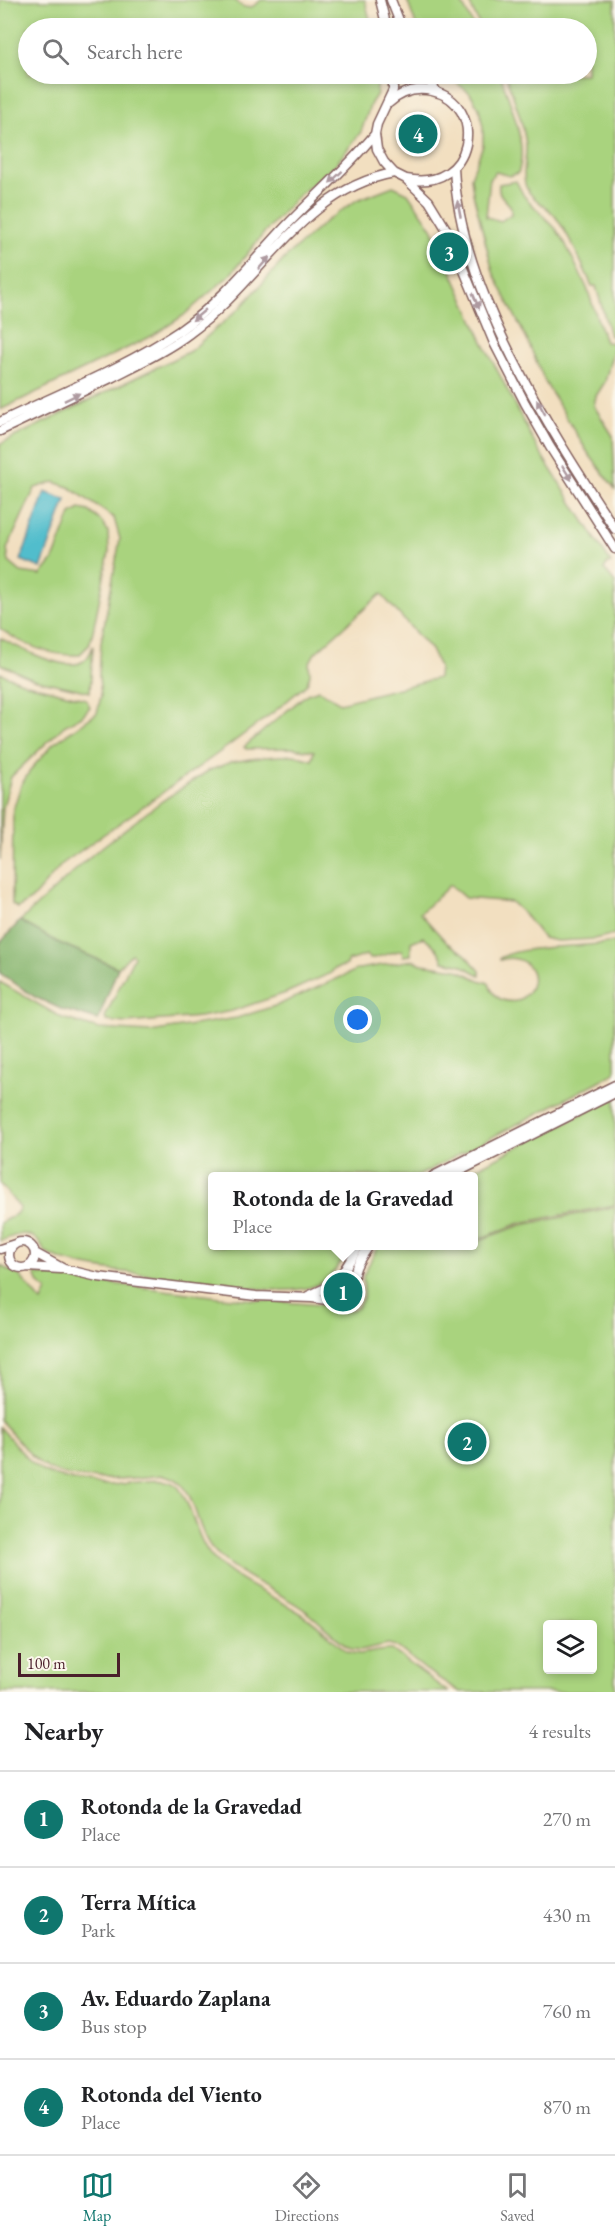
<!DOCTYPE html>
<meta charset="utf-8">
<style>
:root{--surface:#fff;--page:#f2f2f2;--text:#202124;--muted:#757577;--line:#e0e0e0;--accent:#0f766e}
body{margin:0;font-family:"EB Garamond",serif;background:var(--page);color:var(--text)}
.controls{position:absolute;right:18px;bottom:18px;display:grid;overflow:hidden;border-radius:6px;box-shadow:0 3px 9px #0003}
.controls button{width:54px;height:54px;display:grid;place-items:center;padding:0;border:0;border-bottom:2px solid var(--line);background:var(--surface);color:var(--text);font:30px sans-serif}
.scale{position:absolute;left:18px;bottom:15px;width:102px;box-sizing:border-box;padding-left:6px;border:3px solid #4a1f2b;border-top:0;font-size:16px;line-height:21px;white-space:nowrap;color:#4a1f2b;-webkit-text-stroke:4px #fbf7ec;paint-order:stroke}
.you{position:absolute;left:358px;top:1020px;width:21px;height:21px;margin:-15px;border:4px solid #fff;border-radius:50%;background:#1a73e8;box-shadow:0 0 0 9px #1a73e833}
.badge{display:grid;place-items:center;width:39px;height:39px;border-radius:50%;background:var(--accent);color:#fff;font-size:20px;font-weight:700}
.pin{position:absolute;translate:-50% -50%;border:3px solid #fff;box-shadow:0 2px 6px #0006}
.popup{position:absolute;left:208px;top:1172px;width:270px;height:78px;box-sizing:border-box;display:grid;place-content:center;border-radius:6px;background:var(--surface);filter:drop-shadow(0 2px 4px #0005);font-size:20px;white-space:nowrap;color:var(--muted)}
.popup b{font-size:22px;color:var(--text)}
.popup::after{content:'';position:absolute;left:50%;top:100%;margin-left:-12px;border:12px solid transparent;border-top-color:var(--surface)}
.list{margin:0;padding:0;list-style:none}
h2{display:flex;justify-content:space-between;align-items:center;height:78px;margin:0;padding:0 24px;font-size:26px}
h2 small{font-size:20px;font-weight:400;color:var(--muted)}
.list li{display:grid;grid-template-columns:39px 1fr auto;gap:18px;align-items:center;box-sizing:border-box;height:96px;padding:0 24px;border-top:2px solid var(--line)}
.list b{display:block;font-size:22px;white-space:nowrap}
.list p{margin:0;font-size:20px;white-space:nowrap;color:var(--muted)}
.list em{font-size:20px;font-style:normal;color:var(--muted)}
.icon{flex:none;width:33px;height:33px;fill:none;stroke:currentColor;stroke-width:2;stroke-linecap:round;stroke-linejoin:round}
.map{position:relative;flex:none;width:615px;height:1692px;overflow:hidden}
.search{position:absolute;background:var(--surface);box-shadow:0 3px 9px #0003;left:18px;right:18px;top:18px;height:66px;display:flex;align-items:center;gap:15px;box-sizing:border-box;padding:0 21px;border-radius:33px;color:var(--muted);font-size:22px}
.sheet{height:462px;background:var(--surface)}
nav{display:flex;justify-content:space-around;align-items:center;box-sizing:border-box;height:84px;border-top:2px solid var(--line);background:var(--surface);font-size:16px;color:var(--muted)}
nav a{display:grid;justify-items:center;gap:3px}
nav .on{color:var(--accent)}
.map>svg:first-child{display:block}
.green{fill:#a9d37e;stroke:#7a7954;stroke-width:1.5;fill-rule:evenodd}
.forest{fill:#86b56d;stroke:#686a4c;stroke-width:1.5}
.water{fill:#51bdcc;stroke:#4e6e7c;stroke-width:1.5}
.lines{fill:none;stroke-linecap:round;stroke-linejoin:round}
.secondary-casing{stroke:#85625f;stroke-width:11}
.secondary{stroke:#fff;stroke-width:8}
.oneway{fill:#ae9aa0}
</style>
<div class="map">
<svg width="615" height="1692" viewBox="0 0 615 1692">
<rect width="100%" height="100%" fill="#fbf7ec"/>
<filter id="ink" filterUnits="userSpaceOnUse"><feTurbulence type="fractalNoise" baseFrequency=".0167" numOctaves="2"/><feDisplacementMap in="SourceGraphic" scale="12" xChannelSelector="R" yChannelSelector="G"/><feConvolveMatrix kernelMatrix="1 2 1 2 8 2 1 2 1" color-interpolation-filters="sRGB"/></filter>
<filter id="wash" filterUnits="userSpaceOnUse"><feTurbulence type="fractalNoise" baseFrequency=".008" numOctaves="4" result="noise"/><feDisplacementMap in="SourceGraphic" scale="24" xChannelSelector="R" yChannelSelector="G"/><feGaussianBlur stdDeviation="1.35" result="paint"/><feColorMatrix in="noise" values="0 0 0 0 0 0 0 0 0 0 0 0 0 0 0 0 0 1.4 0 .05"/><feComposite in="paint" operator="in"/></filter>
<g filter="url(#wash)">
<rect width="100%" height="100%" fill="#f2dfc0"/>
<path class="green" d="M0,0H234C244,10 251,10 261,0H365L372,28H28V74H377V94L371,103L361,132L336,164L298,196L264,233L230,275L183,316L152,336L0,410Z
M407,0H460L475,28H417Z
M468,0H615V334L610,336L596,286H592C581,262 571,238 555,216C547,205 532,201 526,187C521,174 527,158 526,145C523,121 513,96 505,74H586V28H481Z
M445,74H500C509,101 529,145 518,173L510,176L496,172L490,178L486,217L501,221L511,214V207C505,198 497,196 499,184L516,181L524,196L556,229L565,243L587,288L605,342L615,343L605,382L596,396L594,406L613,436L615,489L588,453L546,384L528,342L493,272L473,193L471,177L483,145V127L479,108L470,93Z
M393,186L408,193L432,228L485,346L537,448L611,563L607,564L604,569L615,583V934L594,939L557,941L543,938L525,915L511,902L465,898L450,885L420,913L447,943L465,954L480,971V975L459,964L443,961C440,950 433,943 423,937L411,942V955L403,956L402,950L370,959L366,955L348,961L347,965L334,969L331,973L286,993L232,1011L200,1017L126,1023L106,1021L105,1017L134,956L131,954L118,968L57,942L20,921L94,853L162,801L208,771L231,762L265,757L294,755L312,760L314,751L292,748L246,749L244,747L307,694L319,690L340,703L438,678L439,667L431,650L381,594L315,653L309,664L310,674L307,684L275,711L224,749L62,864L32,899L18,908L12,904L13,810L21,785L32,768L53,744L97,713L101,696L99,677L101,642L120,539L114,518L69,487L54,482L35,488L7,549L9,562L21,572L41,575L53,560L71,514L80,509L89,511L102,522L108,532L109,552L93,631L89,645L79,655C49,656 24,645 0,629V444L190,351L241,307L287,256L326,221L357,200Z
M0,638C17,647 64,672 82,662C88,659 91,652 93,646L90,692L33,679L0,664Z
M0,673L27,684L86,699L90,707L82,716L64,726L11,777L3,807L0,860Z
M615,942V1073L418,1176H212V1246H352C342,1261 330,1282 311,1287C275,1296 234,1284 198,1280C158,1275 118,1273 80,1265C70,1262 53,1259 46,1252C42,1249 41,1244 38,1241C26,1228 13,1237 0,1241V1223L16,1214L20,1208L0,1184V982L62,1018L99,1029L150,1032L237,1018L278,1005L359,969L413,960L422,964L456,969L479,980L489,983C492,997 503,1003 517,1001C546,986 531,950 500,960V958C524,944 584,948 615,942Z
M615,1097V1205L520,1223L474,1241L473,1176H461Z
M615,1207V1692H460L426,1670L396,1646L388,1644L361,1650L352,1649C335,1639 322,1623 306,1611C276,1589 235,1576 211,1547C193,1525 197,1480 164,1475C132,1479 68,1485 41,1464C26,1452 13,1434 0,1420V1265L20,1276L42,1302L47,1290L39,1284L35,1274L220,1297L321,1305L343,1312L357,1308L364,1296L363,1276L378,1246H473L474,1242L521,1225ZM548,1624H592V1670H548Z
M0,1427C12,1440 25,1459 41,1470C56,1479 94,1485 112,1485C126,1484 165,1476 175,1484C190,1496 195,1538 212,1557C234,1581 269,1594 297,1611C315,1621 330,1638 347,1651C361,1658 377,1649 392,1650L448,1692H0Z"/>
<path class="forest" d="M20,921L57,942L118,968L98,1020L61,1009L35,997L0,973V943Z"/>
<path class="water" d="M45,492L66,500L41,568L21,560Z"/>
</g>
<g filter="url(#ink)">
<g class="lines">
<g class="secondary-casing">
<path id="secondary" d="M380,0L387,28
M391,0L402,28
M393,74V90L377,124L375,134L377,149L384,162L394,173L406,179L429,201L448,232L494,343L525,403L550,447L615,549
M424,74L437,92
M389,103C401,92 415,87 432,91C488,103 475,193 406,179
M454,168C460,291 549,428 615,529
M0,422C58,394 127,366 179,331C221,302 252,262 286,226C316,195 348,167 375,134
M0,431C37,413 74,396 111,378C138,364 166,351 190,333C260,283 303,189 394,173
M433,1176L615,1085
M450,1176L615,1093
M9 1255a13 13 0 1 1 26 0a13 13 0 1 1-26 0Z
M0,1249L15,1244
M35,1253L64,1269L98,1277L256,1296L312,1298L335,1301
M27,1267L61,1269
M331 1291a12 12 0 1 1 24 0a12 12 0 1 1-24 0Z
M338,1280L359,1246
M354,1285C351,1270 361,1258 369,1246
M308,1296L332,1285"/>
</g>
<use href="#secondary" class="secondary"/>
</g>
<defs><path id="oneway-solid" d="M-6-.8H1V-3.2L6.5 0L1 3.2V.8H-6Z" transform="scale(1.5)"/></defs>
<g class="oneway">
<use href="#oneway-solid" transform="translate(336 177) rotate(137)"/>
<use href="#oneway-solid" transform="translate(459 209) rotate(-101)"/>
<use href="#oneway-solid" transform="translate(264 263) rotate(-49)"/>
<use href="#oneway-solid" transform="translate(476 301) rotate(67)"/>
<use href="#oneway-solid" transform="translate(199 315) rotate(140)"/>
<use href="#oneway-solid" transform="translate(72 397) rotate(-26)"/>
<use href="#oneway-solid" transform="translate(541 407) rotate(-119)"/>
<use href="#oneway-solid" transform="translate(567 473) rotate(58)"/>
</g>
</g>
</svg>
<div class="controls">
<button><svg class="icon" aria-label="layers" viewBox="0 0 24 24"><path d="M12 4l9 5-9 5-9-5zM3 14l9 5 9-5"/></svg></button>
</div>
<div class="scale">100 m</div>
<div class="you"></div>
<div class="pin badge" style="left:343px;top:1292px">1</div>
<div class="popup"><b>Rotonda de la Gravedad</b>Place</div>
<div class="pin badge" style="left:467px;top:1442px">2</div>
<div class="pin badge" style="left:449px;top:252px">3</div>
<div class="pin badge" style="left:418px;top:134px">4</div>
<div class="search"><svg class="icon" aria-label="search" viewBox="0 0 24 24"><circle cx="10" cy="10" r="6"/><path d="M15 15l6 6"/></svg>Search here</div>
</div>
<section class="sheet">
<h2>Nearby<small>4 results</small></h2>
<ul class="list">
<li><span class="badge">1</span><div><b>Rotonda de la Gravedad</b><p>Place</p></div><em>270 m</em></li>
<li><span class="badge">2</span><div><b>Terra Mítica</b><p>Park</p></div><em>430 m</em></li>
<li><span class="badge">3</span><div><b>Av. Eduardo Zaplana</b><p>Bus stop</p></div><em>760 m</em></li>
<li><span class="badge">4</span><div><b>Rotonda del Viento</b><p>Place</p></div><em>870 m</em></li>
</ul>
</section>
<nav>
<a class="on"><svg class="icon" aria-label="map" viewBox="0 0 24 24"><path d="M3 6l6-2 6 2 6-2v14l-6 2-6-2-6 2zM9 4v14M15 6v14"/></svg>Map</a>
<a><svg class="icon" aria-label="directions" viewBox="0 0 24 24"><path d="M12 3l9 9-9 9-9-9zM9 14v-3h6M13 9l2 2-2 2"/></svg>Directions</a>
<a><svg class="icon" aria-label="saved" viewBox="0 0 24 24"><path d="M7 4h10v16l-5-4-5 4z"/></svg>Saved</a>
</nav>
